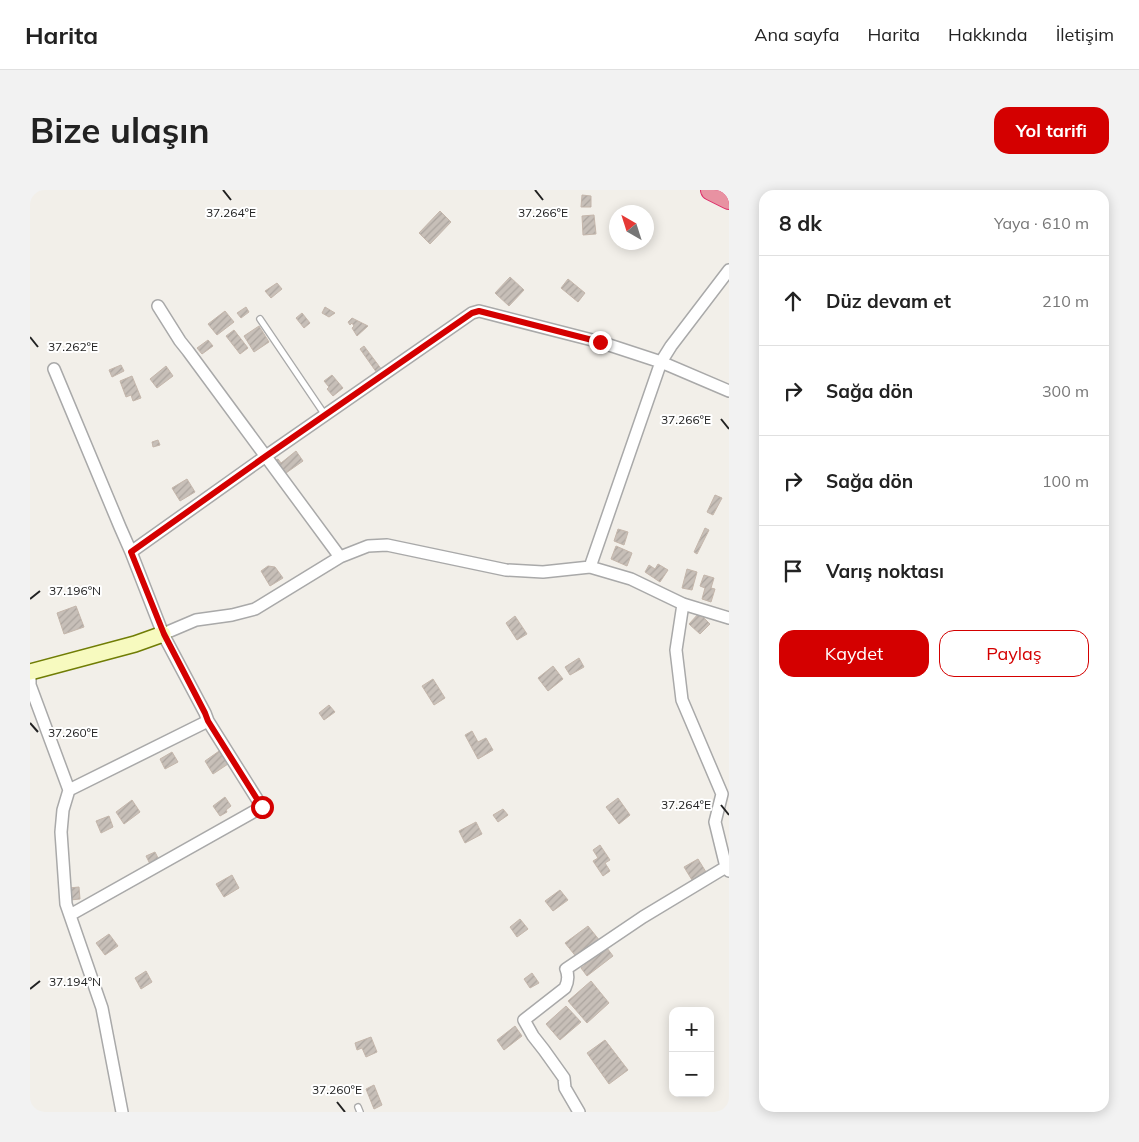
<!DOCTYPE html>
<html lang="tr">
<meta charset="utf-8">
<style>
:root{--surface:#fff;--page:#f2f2f2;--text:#222;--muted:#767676;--line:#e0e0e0;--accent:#d40000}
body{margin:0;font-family:Mulish,sans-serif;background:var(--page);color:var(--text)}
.controls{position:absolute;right:15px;bottom:15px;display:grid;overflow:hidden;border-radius:10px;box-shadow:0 2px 12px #0003}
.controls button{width:45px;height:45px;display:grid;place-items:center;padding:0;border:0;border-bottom:1px solid var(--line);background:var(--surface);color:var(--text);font:25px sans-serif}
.compass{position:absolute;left:579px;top:15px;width:45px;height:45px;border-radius:50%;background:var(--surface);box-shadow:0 2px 12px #0003;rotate:321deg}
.stop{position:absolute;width:15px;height:15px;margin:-11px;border:4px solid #d40000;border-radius:50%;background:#fff}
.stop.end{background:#d40000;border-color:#fff;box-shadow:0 1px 5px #0008}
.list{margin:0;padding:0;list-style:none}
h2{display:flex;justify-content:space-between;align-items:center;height:65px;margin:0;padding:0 20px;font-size:21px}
h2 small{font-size:16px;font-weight:400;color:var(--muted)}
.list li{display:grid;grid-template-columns:32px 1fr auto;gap:15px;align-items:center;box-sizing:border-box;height:90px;padding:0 20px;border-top:1px solid var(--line)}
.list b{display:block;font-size:19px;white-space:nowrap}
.list em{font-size:16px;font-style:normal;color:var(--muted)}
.actions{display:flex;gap:10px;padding:15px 20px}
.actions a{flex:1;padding:11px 0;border:1px solid var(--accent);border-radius:15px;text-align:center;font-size:18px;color:var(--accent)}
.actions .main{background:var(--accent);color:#fff}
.icon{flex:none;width:28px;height:28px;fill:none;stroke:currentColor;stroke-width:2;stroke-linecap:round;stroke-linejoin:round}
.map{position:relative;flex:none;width:699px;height:922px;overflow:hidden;border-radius:15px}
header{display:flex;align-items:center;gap:30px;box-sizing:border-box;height:70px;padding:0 25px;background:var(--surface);border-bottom:1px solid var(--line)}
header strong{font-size:24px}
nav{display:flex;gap:28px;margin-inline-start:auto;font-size:18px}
.intro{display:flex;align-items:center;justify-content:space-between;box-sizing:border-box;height:120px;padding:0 30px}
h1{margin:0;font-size:35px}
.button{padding:12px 22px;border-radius:15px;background:var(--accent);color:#fff;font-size:18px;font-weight:700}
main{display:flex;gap:30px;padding:0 30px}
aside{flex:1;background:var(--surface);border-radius:15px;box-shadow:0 2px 12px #0003}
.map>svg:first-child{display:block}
.building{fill:url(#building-hatch);stroke:#c4b6ab}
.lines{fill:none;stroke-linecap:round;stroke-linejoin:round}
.lane-casing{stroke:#a9a9a9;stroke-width:8}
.street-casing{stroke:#a9a9a9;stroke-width:14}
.secondary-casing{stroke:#707d05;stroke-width:18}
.highway-casing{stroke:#dc2a67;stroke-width:22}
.lane{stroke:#fff;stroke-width:5.5}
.street{stroke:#fff;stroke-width:11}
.secondary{stroke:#f7fabf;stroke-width:15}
.highway{stroke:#e892a2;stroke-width:20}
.route{stroke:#d40000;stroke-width:6}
.ticks{fill:none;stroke:#222;stroke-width:2}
.ticks-label{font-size:12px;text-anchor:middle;fill:#222;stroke:#fff;stroke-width:4;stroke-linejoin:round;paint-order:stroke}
</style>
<header>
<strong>Harita</strong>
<nav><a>Ana sayfa</a><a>Harita</a><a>Hakkında</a><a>İletişim</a></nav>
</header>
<div class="intro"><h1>Bize ulaşın</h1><a class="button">Yol tarifi</a></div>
<main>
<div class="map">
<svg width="699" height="922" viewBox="0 0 699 922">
<defs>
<pattern id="building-hatch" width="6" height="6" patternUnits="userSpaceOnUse" patternTransform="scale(1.25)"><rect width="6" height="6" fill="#c7bfb8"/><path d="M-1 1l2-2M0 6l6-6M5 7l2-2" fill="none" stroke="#aba49e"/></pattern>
</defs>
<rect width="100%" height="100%" fill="#f2efe9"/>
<path class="building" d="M552,5L561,6V17H551Z
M410,21L421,32L400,54L389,43Z
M564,25L566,44L553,45L552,26Z
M480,87L494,100L479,116L465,103Z
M538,89L555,103L548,112L531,98Z
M247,93L252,99L241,108L235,101Z
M216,117L219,122L211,128L207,123Z
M295,117L305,123L299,127L292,123Z
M195,121L204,132L187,145L178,134Z
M272,123L280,133L274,138L266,128Z
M322,128L338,136L327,146L322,138L324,136L322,133L320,135L318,132Z
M229,136L239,152L224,162L214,146Z
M204,140L218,158L210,164L196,146Z
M178,150L183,156L172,164L167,158Z
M334,156L352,180L347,183L330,159Z
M91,175L94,181L82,187L79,180Z
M136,176L143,186L127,198L120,189Z
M302,185L313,198L303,206L297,199L299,197L294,191Z
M102,186L111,208L103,211L101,205L96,207L90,191Z
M128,250L130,255L123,257L122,252Z
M266,261L273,271L256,283L246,270L248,269L251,273Z
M157,289L165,302L150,311L142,298Z
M685,305L692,308L683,325L677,322Z
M675,338L679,340L667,364L664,362Z
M588,339L598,342L594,355L584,351Z
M586,356L602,363L597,376L581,369Z
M628,374L638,380L630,392L615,382L619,375L625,379Z
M238,376L245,377L253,388L240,396L231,381Z
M657,379L667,382L662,400L652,398Z
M674,385L684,388L681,398L685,399L681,412L672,409L675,398L670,396Z
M46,416L54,437L34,444L27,423Z
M669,423L680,434L670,444L659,434Z
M485,426L497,444L487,450L476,433Z
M549,468L554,477L540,485L535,477Z
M523,476L533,489L518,501L508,488Z
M403,489L415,508L404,515L392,496Z
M299,515L305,522L294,530L289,523Z
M442,541L448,552L456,548L463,560L448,569L435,545Z
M192,559L201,572L183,584L175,571Z
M142,562L148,572L135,579L130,569Z
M195,607L201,616L196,620L197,622L190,626L183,616Z
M588,608L600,625L589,634L576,617Z
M102,610L110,622L94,634L86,622Z
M473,619L478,625L468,632L463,625Z
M79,626L83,637L71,643L66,631Z
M446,632L452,644L435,653L429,641Z
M570,655L580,670L575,673L580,681L573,686L563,671L568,668L563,660Z
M125,662L129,670L120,674L116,666Z
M668,669L676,682L662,690L654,677Z
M202,685L209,698L194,707L186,694Z
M49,697L50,709L40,710L39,698Z
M530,700L538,710L523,721L515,711Z
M490,729L498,739L487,747L480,737Z
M558,736L570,751L548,769L535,753Z
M79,744L88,756L75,765L66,753Z
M577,758L583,766L557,786L551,778Z
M116,781L122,792L111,799L105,788Z
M502,783L509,793L500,798L494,789Z
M561,791L579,813L557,833L538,811Z
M536,816L551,832L530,850L516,834Z
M485,836L492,846L474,860L467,850Z
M341,847L347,862L336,867L332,858L327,860L325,853Z
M575,850L598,880L579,894L557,863Z
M344,895L352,915L344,919L336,899Z"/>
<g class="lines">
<g class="lane-casing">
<path id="lane" d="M230,129L295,225
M328,917L330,922"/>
</g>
<g class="street-casing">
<path id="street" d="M128,116L150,151L158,161L310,367
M24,179L90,337L101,362L133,444
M101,362L236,266L442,123L449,121L570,152L631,172L699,201
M560,377L631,172L641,156L699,80
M653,414L646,460L652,510L692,604L685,632L696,677L699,681
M0,489V495L39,600L33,620L31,642L36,714L72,818L92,922
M39,600L178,531
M40,725L232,617L178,531L175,523L133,444L166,430L202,425L225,419L310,367L338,356L357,355L476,380L513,382L560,377L601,389L653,414L699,428
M549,922L535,898L534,888L514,860L503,846L494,830L535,798C538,792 539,786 536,779L613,727L696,677"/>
</g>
<g class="secondary-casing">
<path id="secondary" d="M0,482L105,454L133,444"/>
</g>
<g class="highway-casing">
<path id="highway" d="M681,0L699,9"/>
</g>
<use href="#lane" class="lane"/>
<use href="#street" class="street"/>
<use href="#secondary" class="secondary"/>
<use href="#highway" class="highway"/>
</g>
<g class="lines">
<path class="route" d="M232,617L178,531L175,523L134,444L101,362L236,266L442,123L449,121L570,152"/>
</g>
<path class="ticks" d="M193,0L201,10M505,0L513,10M0,147L8,157M691,229L699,239M0,409L10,401M0,533L8,542M691,615L699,625M0,799L10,791M307,912L315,922"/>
<g class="ticks-label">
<text x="513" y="27">37.266°E</text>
<text x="201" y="27">37.264°E</text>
<text x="43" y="161">37.262°E</text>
<text x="656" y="234">37.266°E</text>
<text x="45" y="405">37.196°N</text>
<text x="43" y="547">37.260°E</text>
<text x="656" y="619">37.264°E</text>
<text x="45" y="796">37.194°N</text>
<text x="307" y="904">37.260°E</text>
</g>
</svg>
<div class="controls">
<button>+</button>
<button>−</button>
</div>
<svg class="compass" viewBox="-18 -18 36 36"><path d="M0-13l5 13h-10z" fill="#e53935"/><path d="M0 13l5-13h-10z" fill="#767676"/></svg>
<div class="stop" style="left:232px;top:617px"></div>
<div class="stop end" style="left:570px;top:152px"></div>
</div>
<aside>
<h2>8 dk<small>Yaya · 610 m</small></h2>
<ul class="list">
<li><svg class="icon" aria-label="ahead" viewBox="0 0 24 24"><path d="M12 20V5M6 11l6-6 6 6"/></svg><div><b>Düz devam et</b></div><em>210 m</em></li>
<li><svg class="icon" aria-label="right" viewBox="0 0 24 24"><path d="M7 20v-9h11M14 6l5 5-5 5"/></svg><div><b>Sağa dön</b></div><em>300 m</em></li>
<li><svg class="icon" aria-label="right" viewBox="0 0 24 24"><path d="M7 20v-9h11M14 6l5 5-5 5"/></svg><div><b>Sağa dön</b></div><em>100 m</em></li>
<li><svg class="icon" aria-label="arrive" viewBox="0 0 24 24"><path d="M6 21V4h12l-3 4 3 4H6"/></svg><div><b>Varış noktası</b></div></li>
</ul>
<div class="actions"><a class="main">Kaydet</a><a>Paylaş</a></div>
</aside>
</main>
